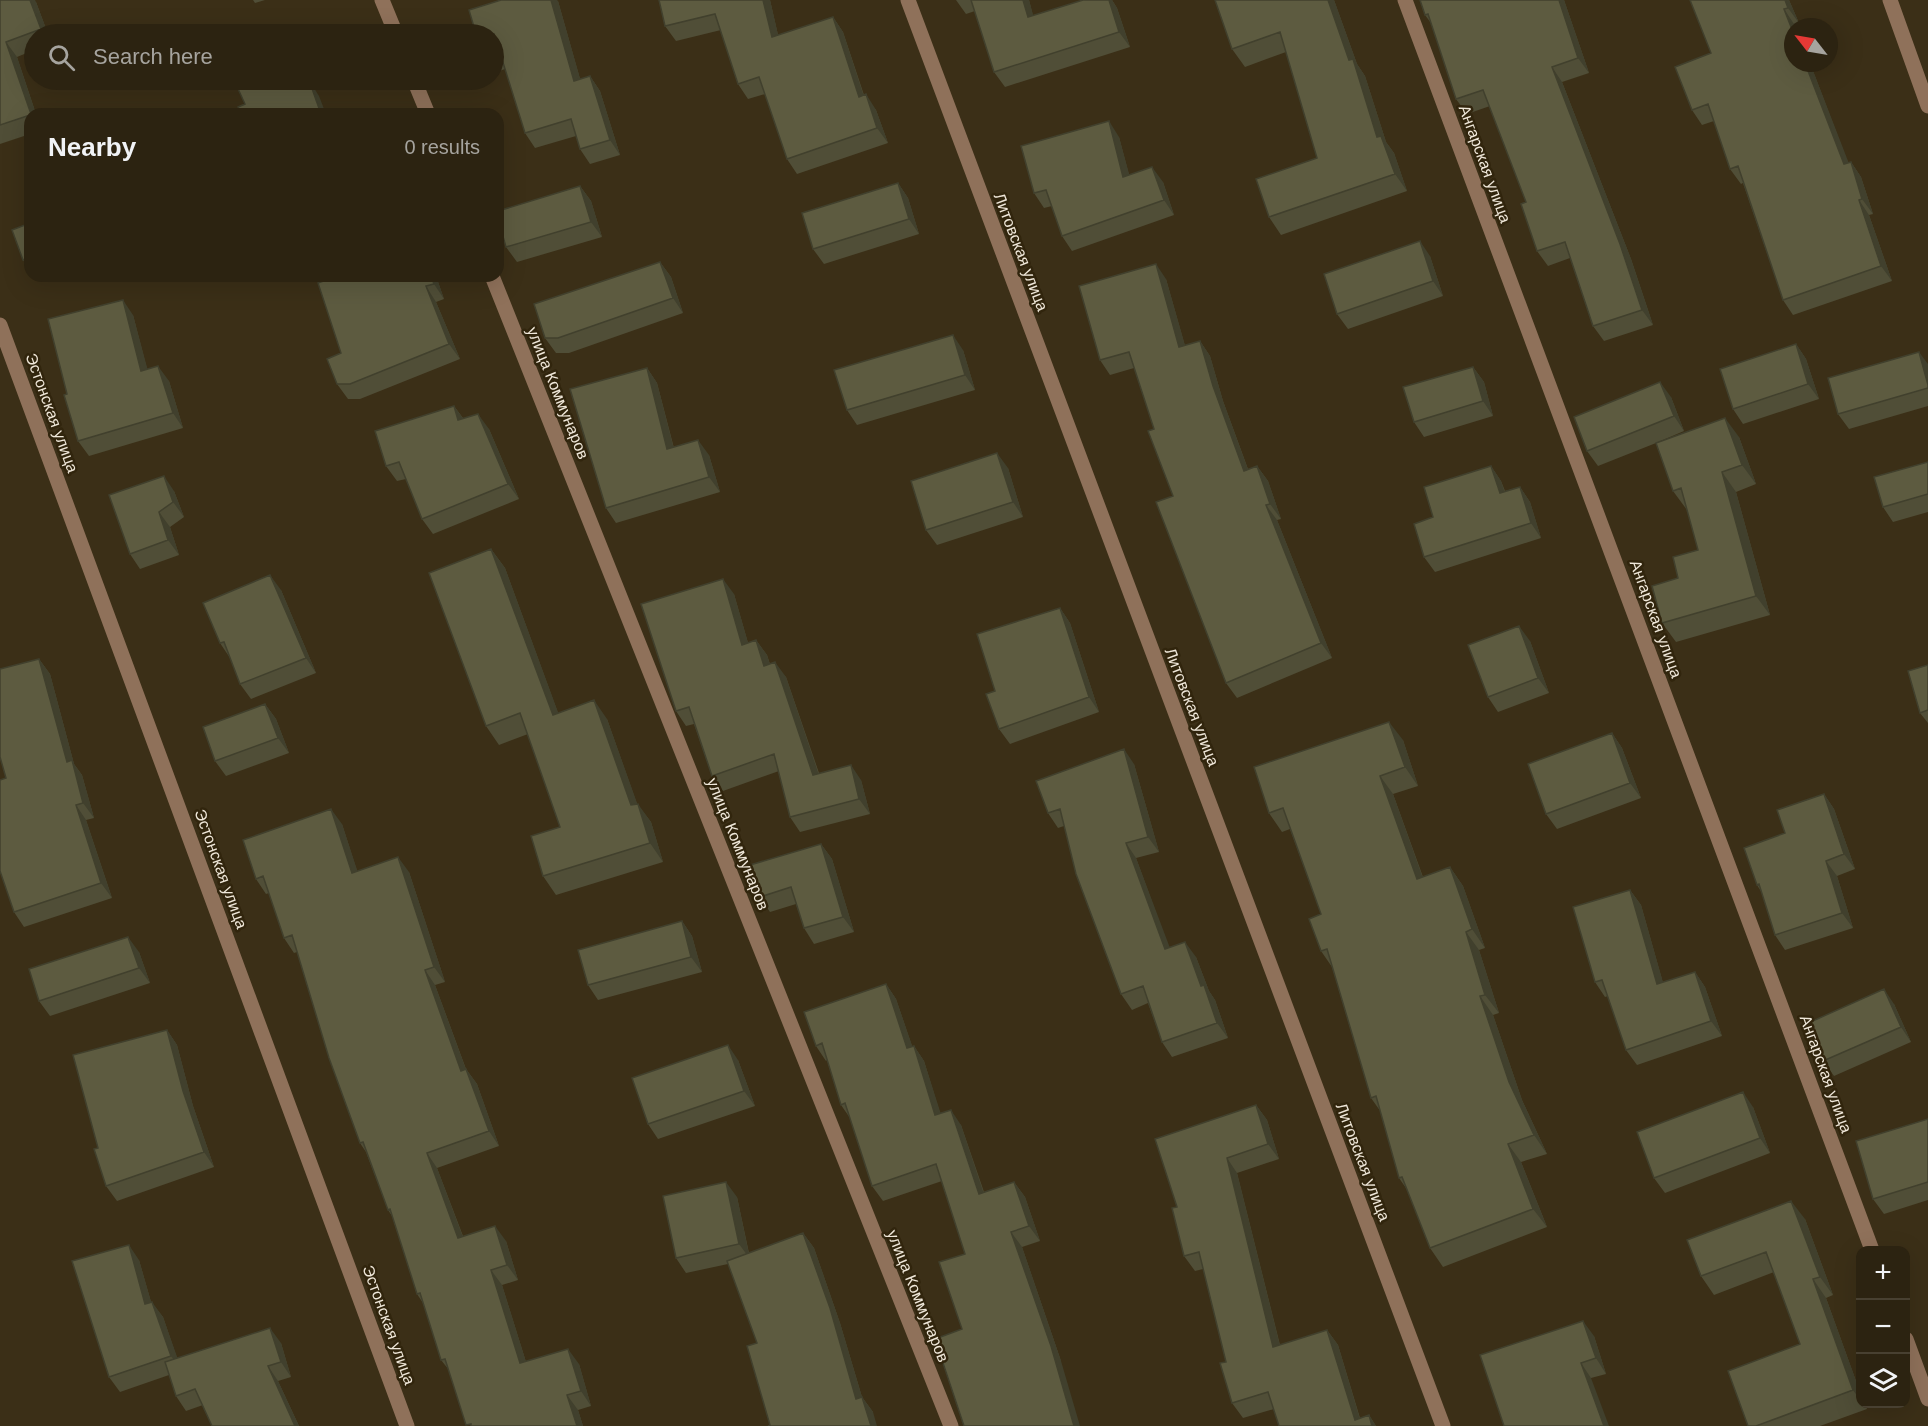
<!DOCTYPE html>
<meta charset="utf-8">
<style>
:root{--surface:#2c2311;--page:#342b1a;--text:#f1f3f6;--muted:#a6a49f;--line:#484031}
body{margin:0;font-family:Arial,sans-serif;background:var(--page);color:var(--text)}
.controls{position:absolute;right:18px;bottom:18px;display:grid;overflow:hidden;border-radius:12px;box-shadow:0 6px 24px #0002}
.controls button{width:54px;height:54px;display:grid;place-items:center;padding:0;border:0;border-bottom:2px solid var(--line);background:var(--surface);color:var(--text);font:30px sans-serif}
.compass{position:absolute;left:1784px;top:18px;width:54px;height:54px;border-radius:50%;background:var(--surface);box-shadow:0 6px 24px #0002;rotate:301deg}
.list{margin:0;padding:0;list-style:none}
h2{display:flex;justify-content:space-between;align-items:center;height:78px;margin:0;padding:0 24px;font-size:26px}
h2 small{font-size:20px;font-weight:400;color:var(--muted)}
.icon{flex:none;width:33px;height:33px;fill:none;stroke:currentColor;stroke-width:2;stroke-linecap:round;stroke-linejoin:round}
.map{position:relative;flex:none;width:1928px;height:1426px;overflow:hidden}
.search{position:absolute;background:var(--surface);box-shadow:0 6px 24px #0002;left:24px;top:24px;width:480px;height:66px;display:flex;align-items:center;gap:15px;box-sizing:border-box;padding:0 21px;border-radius:33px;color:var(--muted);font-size:22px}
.panel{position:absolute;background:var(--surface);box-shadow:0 6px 24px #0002;left:24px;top:108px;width:480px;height:174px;border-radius:18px}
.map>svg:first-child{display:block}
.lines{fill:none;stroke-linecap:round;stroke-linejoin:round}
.minor{stroke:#8f715a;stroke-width:15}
.wall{fill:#504e37}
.shaded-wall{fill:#41402d}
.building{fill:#5d5b40;stroke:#41402d;stroke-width:1.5}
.labels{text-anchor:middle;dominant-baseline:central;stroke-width:5;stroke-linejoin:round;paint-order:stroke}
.street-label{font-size:16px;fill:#f0e8da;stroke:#31250d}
</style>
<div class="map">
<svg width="1928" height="1426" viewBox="0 0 1928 1426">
<rect width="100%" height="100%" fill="#3b2f17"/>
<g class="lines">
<path class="minor" d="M382,0L396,34
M908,0L1443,1426
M1405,0L1872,1250
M1890,0L1928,106
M414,80L428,114
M492,276L951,1426
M0,325L407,1426
M1906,1339L1928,1399"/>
</g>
<path class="wall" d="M0,0L36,2L48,34H34V50L17,57L36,114H30V134L0,144Z
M253,0H265L255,3Z
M770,0L778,35L833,17L843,32L864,95L876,110L888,143L797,174L787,159L765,94L748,99L738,84L721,30L676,41L665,26Z
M956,0H1029L1033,16L1083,0H1112L1117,8L1130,47L1005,87L994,72L975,11L966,14Z
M1215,0H1334L1357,64L1365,76L1386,142L1394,153L1407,191L1281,235L1269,217L1317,158L1286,52L1245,67L1232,49Z
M1420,0H1564L1589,73L1562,82L1631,259L1653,325L1604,341L1593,326L1570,258L1548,266L1537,251L1526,202L1490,106L1467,114L1456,99L1431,23L1425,15Z
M1690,0H1789L1799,23L1795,25L1796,27H1793L1810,63L1848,163L1851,162L1861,177L1873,214L1869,215L1892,281L1793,315L1783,300L1743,183L1741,184L1730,169L1714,121L1702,125L1692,110L1711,53Z
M558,1L580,79L590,76L600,91L620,155L590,164L580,149L576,136L535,148L525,133L505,69L494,73V34Z
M1119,137L1129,175L1163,182L1174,215L1072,251L1062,236L1052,206L1044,208L1034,193Z
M898,183L908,198L919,234L824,264L813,249Z
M580,186L591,201L602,237L517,262L506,247Z
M30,223V270L23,260Z
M1430,256L1443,296L1348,329L1337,314Z
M660,262L671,277L683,313L569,353H556L545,338Z
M337,276H436L444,299L436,302L460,359L360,399H348L337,384L341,353Z
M1166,279L1185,346L1200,341L1210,356L1223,401L1248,469L1257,466L1268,481L1281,519L1277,520L1332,658L1237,698L1226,683L1154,429L1134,368L1110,375L1100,360Z
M133,315L147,369L169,381L183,428L89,456L78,441L67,394Z
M1796,344L1806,359L1819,399L1743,424L1733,409Z
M963,350L975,390L857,425L847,410Z
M1928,364V406L1849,429L1838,414Z
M1473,367L1484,382L1493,416L1424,437L1414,422Z
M647,368L657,383L674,448L709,455L720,492L616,523L606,508Z
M1671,397L1684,431L1656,443L1739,437L1756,484L1736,492L1770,615L1676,642L1662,623L1678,578L1698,550L1687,510L1673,491L1656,443L1598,466L1587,451Z
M454,406L463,418L489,429L519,499L433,534L422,519L406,479L397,481L386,466Z
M1928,462V512L1893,522L1883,507Z
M1491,466L1501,481L1505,491L1520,487L1530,502L1541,538L1435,572L1424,557L1433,517Z
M1008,468L1023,517L937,545L926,530Z
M174,491L184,517L170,527L179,555L140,569L130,554Z
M491,549L505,568L558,713L607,719L637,804L651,822L663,862L556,895L543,876L560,827L528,734L499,745L486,726Z
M281,590L316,673L251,699L240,684L230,658L220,643Z
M734,594L748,643L756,640L767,655L770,664L786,677L819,773L861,780L870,814L800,832L790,817L779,771L723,791L712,776L694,724L686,726L676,711Z
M1060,608L1070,623L1099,712L1010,744L999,729L995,691Z
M1530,641L1549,693L1498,712L1488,697Z
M39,659L50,674L74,764L82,775L94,818L86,820L112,898L24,927L14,912L6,778Z
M1928,665V723L1920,713Z
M265,704L276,719L289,753L226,776L215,761Z
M1612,733L1622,748L1641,798L1557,829L1546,814Z
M1403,740L1418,786L1393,794L1423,877L1450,867L1463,886L1485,948L1479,950L1499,1013L1493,1015L1522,1100L1547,1154L1521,1162L1547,1227L1443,1267L1430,1248L1408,1191L1399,1178L1381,1112L1371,1098L1332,967L1321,951V914L1290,829L1282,832L1269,813Z
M1134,764L1159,852L1136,858L1169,948L1196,957L1209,991L1215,1000L1228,1038L1172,1057L1162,1042L1148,1003L1132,1010L1121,994L1064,826L1058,828L1048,813Z
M1824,794L1834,809L1855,869L1837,876L1853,928L1785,950L1775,935L1762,893L1757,885L1785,833Z
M342,824L357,871L409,872L445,982L435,985L466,1069L477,1084L499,1146L437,1168L463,1236L506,1241L518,1280L502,1285L526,1362L579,1364L591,1406L578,1410L583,1426L466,1425L449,1370L441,1360L423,1303L417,1294L392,1216L388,1210L366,1152L360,1143L297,952L294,953L284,938L269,893L266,894L256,879Z
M821,844L832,859L854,932L814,944L804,928L796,904L770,912L760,897Z
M1630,890L1641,905L1663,983L1695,972L1705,987L1722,1036L1637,1065L1626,1050L1608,996L1605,997L1595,982Z
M682,921L692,936L702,972L598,1000L588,985Z
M139,952L150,983L50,1016L39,1001Z
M886,984L896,999L912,1046H914L924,1061L940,1113L961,1125L984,1192L1014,1182L1025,1197L1040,1241L1022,1247L1061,1361L962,1329L965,1254L942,1181L883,1201L872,1186L850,1118L841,1105L827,1060L826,1061L816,1046Z
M1894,1004L1911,1042L1834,1076L1823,1061Z
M167,1030L177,1045L193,1106L214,1167L117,1201L106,1186L98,1148Z
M738,1060L755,1106L658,1139L648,1124Z
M1256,1105L1267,1120L1279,1159L1237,1173L1280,1345L1327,1330L1338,1345L1360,1418L1369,1415L1376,1426H1279L1274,1409L1243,1418L1232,1403L1226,1362L1203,1269L1195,1271L1184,1256L1177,1207Z
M1753,1107L1770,1153L1665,1193L1654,1178Z
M1928,1119V1200L1884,1214L1873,1199Z
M737,1197L749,1253L803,1233L814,1248L840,1323L862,1397L873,1412L770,1425L757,1343L728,1264L686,1273L676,1258Z
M1805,1219L1833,1295L1826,1298L1860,1392V1404H1865L1867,1409L1820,1426H1748L1800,1344L1774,1272L1714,1295L1701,1276Z
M139,1260L151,1302L163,1317L177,1358L281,1343L291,1377L278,1381L299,1426H212L203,1405L186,1411L176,1396L169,1375L120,1392L109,1377Z
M1594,1336L1606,1374L1591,1378L1504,1426Z"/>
<path class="shaded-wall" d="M30,0H35L36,2L48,34H45L41,29Z
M551,0H557L558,1L585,96L574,81Z
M763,0H770L782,52L772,37Z
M1023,0H1029L1038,33L1028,17Z
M1109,0H1112L1117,8L1130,47L1119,32Z
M1328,0H1334L1357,64L1365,76L1386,142L1394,153L1407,191L1395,174L1377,137Z
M1559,0H1564L1589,73L1578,58Z
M1785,0H1789L1799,23L1788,8Z
M1784,9L1796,27H1793V32Z
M833,17L843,32L869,112L859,97Z
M6,42L17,57L36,114H31Z
M1805,63H1810L1855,179L1844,164Z
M1552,67L1562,82L1631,259L1653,325L1642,310Z
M590,76L600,91L620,155L610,140Z
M298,80H302L310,99L300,84Z
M309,80L319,96L326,114H321Z
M866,94L876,110L888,143L877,128Z
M1109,121L1119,137L1134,192L1123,177Z
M1851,162L1861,177L1873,214L1862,199Z
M1152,167L1163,182L1174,215L1164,200Z
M898,183L908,198L919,234L909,219Z
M580,186L591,201L602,237L591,222Z
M1859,200L1869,215L1892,281L1881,266Z
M1420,241L1430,256L1443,296L1433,281Z
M660,262L671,277L683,313L673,298Z
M1156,264L1166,279L1190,363L1179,347Z
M431,276H436L444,299L434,284Z
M426,286L436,302L460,359L449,344Z
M123,300L133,315L152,386L141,371Z
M953,335L963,350L975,390L965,375Z
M1200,341L1210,356L1223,401L1254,486L1244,471L1213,386Z
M1796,344L1806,359L1819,399L1808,384Z
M1919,352L1928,364V385Z
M158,366L169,381L183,428L173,413Z
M1473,367L1484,382L1493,416L1483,401Z
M647,368L657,383L678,465L667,449Z
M1660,382L1671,397L1684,431L1674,416Z
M454,406L465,421L458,420Z
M478,414L489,429L519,499L508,484Z
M1725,418L1739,437L1756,484L1742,465Z
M698,440L709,455L720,492L709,477Z
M997,453L1008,468L1023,517L1013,502Z
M1257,466L1268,481L1281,519L1270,504Z
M1491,466L1501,481L1510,508L1500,493Z
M1722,472L1736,492L1770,615L1756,596Z
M164,476L174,491L184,517L173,502Z
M1520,487L1530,502L1541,538L1531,523Z
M1266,505L1277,520L1332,658L1321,643Z
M159,512L170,527L179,555L168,540Z
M491,549L505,568L566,734L553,715Z
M270,575L281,590L316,673L306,658Z
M723,579L734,594L753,660L742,645Z
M1060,608L1070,623L1099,712L1089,697Z
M1519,626L1530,641L1549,693L1538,678Z
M756,640L767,655L775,681L764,666Z
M39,659L50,674L74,764L82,775L94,818L83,803L67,762Z
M775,662L786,677L824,790L813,775Z
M594,700L607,719L642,817L638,804L651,822L663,862L650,843L631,805Z
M265,704L276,719L289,753L278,738Z
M1389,722L1403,740L1418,786L1405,767Z
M1612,733L1622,748L1641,798L1630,783Z
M1124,749L1134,764L1159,852L1148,837Z
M851,765L861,780L870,814L859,799Z
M1380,776L1393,794L1430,898L1417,879Z
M1824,794L1834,809L1855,869L1844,854Z
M76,805L86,820L112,898L101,883Z
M331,809L342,824L363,888L352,873Z
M1126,843L1136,858L1176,964L1165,949Z
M821,844L832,859L854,932L843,917Z
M398,857L409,872L445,982L434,967Z
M1826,861L1837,876L1853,928L1842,913Z
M1450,867L1463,886L1485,948L1472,929Z
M1630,890L1641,905L1668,1000L1657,984Z
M682,921L692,936L702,972L691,957Z
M1466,932L1479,950L1499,1013L1485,995Z
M128,937L139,952L150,983L139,968Z
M1185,942L1196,957L1209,991L1215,1000L1228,1038L1217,1023L1201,986Z
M425,970L435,985L472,1086L461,1071Z
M1695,972L1705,987L1722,1036L1711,1021Z
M886,984L896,999L918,1063L907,1048Z
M1884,989L1894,1004L1911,1042L1901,1027Z
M1480,996L1493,1015L1522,1100L1547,1154L1534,1135L1509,1082Z
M167,1030L177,1045L193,1106L214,1167L204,1152L183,1091Z
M728,1045L738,1060L755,1106L744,1091Z
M914,1046L924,1061L946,1130L935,1115Z
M466,1069L477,1084L499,1146L489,1131Z
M1743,1092L1753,1107L1770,1153L1760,1138Z
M1256,1105L1267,1120L1279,1159L1268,1144Z
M951,1110L961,1125L989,1209L979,1194Z
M1508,1144L1521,1162L1547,1227L1533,1209Z
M427,1153L437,1168L469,1253L458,1238Z
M1227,1158L1237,1173L1284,1362L1273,1347Z
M726,1182L737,1197L750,1259L739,1244Z
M1014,1182L1025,1197L1040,1241L1029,1226Z
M1791,1201L1805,1219L1833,1295L1820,1277Z
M495,1226L506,1241L518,1280L507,1265Z
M1011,1232L1022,1247L1061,1361L1080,1426H1074Z
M803,1233L814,1248L840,1323L867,1414L856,1399Z
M129,1245L139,1260L156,1319L145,1304Z
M491,1270L502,1285L531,1378L520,1363Z
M1813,1279L1826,1298L1860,1392V1400L1853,1390Z
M152,1302L163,1317L182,1371L171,1356Z
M1583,1321L1594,1336L1606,1374L1596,1358Z
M270,1328L281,1343L291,1377L281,1362Z
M1327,1330L1338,1345L1362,1426L1355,1420Z
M568,1349L579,1364L591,1406L581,1391Z
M1581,1363L1591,1378L1609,1426H1604Z
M268,1366L278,1381L299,1426H295Z
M567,1395L578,1410L583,1426H577Z
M862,1397L873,1412L877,1426H871Z
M1369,1415L1376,1426H1372Z"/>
<path class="building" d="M0,0H30L41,29L6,42L31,114L30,115L0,125Z
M501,0H551L574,81L590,76L610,140L580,149L571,119L525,133L500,53L494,55V34H476L469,10Z
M659,0H763L772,37L833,17L859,97L866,94L877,128L787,159L759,77L738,84L715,14L665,26Z
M971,0H1023L1028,17L1083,0H1109L1119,32L994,72Z
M1215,0H1328L1349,60L1353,59L1377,137L1381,136L1395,174L1269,217L1256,179L1317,158L1280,32L1232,49Z
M1420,0H1559L1578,58L1552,67L1620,244L1642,310L1593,326L1565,242L1537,251L1521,204L1526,202L1483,90L1456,99L1428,14L1425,15Z
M1690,0H1785L1788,8L1784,9L1793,32V63H1805L1844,164L1851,162L1862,199L1859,200L1881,266L1783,300L1738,166L1730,169L1708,104L1692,110L1675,67L1711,53Z
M234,80H298L300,84L309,80L321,114H240L238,107L245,104Z
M1109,121L1123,177L1152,167L1164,200L1062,236L1046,190L1034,193L1021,146Z
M898,183L909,219L813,249L802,213Z
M580,186L591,222L506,247L498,219V211Z
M30,223V257L23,260L12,230Z
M1420,241L1433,281L1337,314L1324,274Z
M660,262L673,298L558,338H545L534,304Z
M1156,264L1179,347L1200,341L1213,386L1244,471L1257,466L1270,504L1266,505L1321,643L1226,683L1156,502L1173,496L1148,431L1154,429L1129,352L1100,360L1079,286Z
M337,276H431L434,284L426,286L449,344L350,384H337L327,359L341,353L318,283Z
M123,300L141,371L158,366L173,413L78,441L64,395L67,394L48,319Z
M953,335L965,375L847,410L834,370Z
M1796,344L1808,384L1733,409L1720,369Z
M1919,352L1928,385V388L1838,414L1828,378Z
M1473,367L1483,401L1414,422L1403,387Z
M647,368L667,449L698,440L709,477L606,508L570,389Z
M1660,382L1674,416L1587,451L1574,417Z
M454,406L458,420L478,414L508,484L422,519L399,462L386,466L375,431Z
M1725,418L1742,465L1722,472L1756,596L1662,623L1652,586L1678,578L1673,557L1698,550L1681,488L1673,491L1656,443Z
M997,453L1013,502L926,530L911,481Z
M1928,462V494L1883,507L1874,477Z
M1491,466L1500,493L1520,487L1531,523L1424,557L1414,524L1433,517L1424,487Z
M164,476L173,502L159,512L168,540L130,554L109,495Z
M491,549L553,715L594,700L631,805L638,804L650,843L543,876L531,836L560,827L520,713L486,726L429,573Z
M270,575L306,658L240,684L224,642L220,643L203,603Z
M723,579L742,645L756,640L764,666L775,662L813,775L851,765L859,799L790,817L774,754L712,776L689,707L676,711L641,604Z
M1060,608L1089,697L999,729L986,694L995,691L977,634Z
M1519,626L1538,678L1488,697L1468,645Z
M39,659L67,762L72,760L83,803L76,805L101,883L14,912L0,871V780L6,778L0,757V669Z
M1928,665V710L1920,713L1908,671Z
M265,704L278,738L215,761L203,727Z
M1389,722L1405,767L1380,776L1417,879L1450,867L1472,929L1466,932L1485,995L1480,996L1509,1082L1534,1135L1508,1144L1533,1209L1430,1248L1402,1177L1399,1178L1376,1096L1371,1098L1327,949L1321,951L1309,919L1321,914L1283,808L1269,813L1254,767Z
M1612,733L1630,783L1546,814L1528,764Z
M1124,749L1148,837L1126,843L1165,949L1185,942L1201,986L1204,985L1217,1023L1162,1042L1143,986L1121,994L1076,874L1060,809L1048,813L1036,781Z
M1824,794L1844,854L1826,861L1842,913L1775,935L1759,884L1757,885L1744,848L1785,833L1777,810Z
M331,809L352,873L398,857L434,967L425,970L461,1071L466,1069L489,1131L427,1153L458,1238L495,1226L507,1265L491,1270L520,1363L568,1349L581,1391L567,1395L577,1426H471V1424L466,1425L445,1359L441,1360L420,1293L417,1294L390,1209L388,1210L363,1142L360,1143L329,1058L292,935L284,938L263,876L256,879L243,840Z
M821,844L843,917L804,928L791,887L760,897L750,865Z
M1630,890L1657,984L1695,972L1711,1021L1626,1050L1602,980L1595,982L1573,907Z
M682,921L691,957L588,985L578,950Z
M128,937L139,968L39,1001L29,969Z
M886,984L907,1048L914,1046L935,1115L951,1110L979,1194L1014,1182L1029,1226L1011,1232L1051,1346L1074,1426H964L935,1339L962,1329L939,1262L965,1254L936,1164L872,1186L845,1103L841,1105L822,1043L816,1046L804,1012Z
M1884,989L1901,1027L1823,1061L1806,1024Z
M167,1030L183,1091L204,1152L106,1186L94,1149L98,1148L73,1055Z
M728,1045L744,1091L648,1124L632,1078Z
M1743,1092L1760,1138L1654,1178L1637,1132Z
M1256,1105L1268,1144L1227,1158L1273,1347L1327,1330L1355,1420L1369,1415L1372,1426H1279L1268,1392L1232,1403L1220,1363L1226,1362L1199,1252L1184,1256L1172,1208L1177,1207L1155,1139Z
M1928,1119V1182L1873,1199L1856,1141Z
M726,1182L739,1244L676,1258L663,1196Z
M1791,1201L1820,1277L1813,1279L1853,1390L1756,1426H1748L1728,1371L1800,1344L1766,1252L1701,1276L1687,1240Z
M803,1233L830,1308L856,1399L862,1397L871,1426H768L770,1425L747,1346L757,1343L727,1261Z
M129,1245L145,1304L152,1302L171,1356L109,1377L72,1261Z
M1583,1321L1596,1358L1581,1363L1604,1426H1504L1480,1355Z
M270,1328L281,1362L268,1366L295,1426H212L195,1389L176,1396L165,1362Z"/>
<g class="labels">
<g class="street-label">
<text transform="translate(1485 164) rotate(70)">Ангарская улица</text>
<text transform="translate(1021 252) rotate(69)">Литовская улица</text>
<text transform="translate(558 393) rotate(68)">улица Коммунаров</text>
<text transform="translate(52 413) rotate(70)">Эстонская улица</text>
<text transform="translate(1656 619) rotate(70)">Ангарская улица</text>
<text transform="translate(1192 707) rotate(69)">Литовская улица</text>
<text transform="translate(738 844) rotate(68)">улица Коммунаров</text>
<text transform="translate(221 869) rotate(70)">Эстонская улица</text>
<text transform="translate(1826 1074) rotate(70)">Ангарская улица</text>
<text transform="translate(1363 1162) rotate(69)">Литовская улица</text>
<text transform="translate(918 1296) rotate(68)">улица Коммунаров</text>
<text transform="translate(389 1325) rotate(70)">Эстонская улица</text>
</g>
</g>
</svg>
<div class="controls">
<button>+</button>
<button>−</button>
<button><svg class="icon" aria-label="layers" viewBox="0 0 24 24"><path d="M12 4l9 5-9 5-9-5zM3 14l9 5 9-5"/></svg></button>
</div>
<svg class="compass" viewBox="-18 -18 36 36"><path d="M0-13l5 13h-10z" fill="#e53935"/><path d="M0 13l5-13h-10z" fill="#a6a49f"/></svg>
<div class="search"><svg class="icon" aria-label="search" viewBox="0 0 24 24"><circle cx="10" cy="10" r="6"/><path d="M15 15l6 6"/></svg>Search here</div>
<section class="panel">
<h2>Nearby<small>0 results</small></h2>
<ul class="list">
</ul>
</section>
</div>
